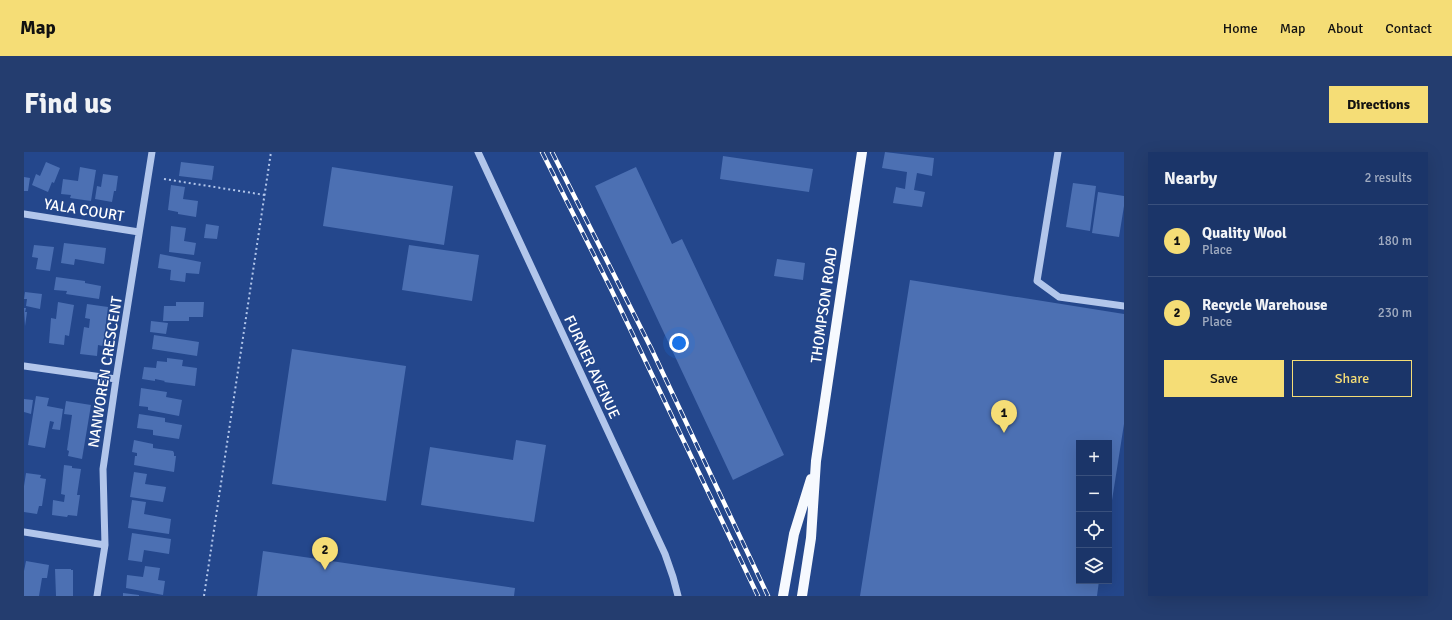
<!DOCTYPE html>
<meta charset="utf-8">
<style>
:root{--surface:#1b3569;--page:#243d6f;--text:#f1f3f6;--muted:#a0abc0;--line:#39507d;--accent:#f5dd76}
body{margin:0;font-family:Signika,sans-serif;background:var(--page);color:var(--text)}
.controls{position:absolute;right:12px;bottom:12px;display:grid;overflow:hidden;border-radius:0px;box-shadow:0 4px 16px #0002}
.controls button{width:36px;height:36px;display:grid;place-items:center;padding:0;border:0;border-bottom:1px solid var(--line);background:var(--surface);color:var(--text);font:20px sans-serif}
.you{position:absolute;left:655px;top:191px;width:14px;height:14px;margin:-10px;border:3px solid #fff;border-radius:50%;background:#1a73e8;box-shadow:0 0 0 6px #1a73e833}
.badge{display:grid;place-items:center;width:26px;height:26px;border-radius:50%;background:var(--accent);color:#111;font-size:13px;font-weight:700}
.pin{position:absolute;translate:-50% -33px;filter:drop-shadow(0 1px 2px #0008)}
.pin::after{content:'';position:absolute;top:21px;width:14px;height:12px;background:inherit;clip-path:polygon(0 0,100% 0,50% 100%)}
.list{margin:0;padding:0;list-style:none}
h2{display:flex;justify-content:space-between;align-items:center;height:52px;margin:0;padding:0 16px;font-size:17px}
h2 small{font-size:13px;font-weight:400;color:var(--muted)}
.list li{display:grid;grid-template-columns:26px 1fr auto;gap:12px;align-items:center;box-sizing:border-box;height:72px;padding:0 16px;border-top:1px solid var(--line)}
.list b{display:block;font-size:15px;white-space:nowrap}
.list p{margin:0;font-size:13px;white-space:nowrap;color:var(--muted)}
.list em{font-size:13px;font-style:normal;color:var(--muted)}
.actions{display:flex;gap:8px;padding:12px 16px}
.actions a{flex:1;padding:9px 0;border:1px solid var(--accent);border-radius:0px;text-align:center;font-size:14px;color:var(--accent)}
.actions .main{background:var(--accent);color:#111}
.icon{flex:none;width:22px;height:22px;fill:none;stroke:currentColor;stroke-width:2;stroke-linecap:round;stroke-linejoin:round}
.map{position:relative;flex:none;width:1100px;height:444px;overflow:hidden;border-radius:0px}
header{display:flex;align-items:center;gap:24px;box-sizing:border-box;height:56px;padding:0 20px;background:var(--accent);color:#111}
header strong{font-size:19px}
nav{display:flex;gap:22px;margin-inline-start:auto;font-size:14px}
.intro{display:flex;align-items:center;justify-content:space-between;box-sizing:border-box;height:96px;padding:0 24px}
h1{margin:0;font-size:28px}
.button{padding:10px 18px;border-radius:0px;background:var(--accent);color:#111;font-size:14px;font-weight:700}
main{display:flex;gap:24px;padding:0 24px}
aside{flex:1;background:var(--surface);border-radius:0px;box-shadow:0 4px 16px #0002}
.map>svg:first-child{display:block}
.building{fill:#4c70b3}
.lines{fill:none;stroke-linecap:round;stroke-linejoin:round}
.path{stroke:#b2c6eb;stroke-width:2;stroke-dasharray:2 3;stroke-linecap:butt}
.minor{stroke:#b2c6eb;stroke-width:7}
.major{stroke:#f6f9fe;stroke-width:10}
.rail-casing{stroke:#fff;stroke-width:4.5}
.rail{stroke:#24478c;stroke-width:3;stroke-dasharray:9;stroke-linecap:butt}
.labels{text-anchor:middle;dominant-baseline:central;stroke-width:3;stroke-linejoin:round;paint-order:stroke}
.street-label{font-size:15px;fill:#fff;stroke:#24478c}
</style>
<header>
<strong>Map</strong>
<nav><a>Home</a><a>Map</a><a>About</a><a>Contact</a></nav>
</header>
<div class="intro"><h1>Find us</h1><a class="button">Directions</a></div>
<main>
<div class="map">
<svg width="1100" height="444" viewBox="0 0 1100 444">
<rect width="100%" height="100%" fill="#24478c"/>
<path class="building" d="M861,0L910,6L908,24L893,21L890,38L901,40L898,55L869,51L872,35L881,37L883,20L858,16Z
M699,4L789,17L785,40L696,27Z
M22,10L36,16L30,31L28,30L24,40L8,33L12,22L16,24Z
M157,10L190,14L188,28L155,24Z
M56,15L72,18L67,49L46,46L47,43L37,42L39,27L54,29Z
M308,15L429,34L420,93L299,74Z
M612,15L648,92L658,87L760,303L709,328L571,34Z
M79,22L94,24L92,39H90L88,50L71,47L73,34L77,35Z
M0,25L6,26L4,39H0Z
M1049,31L1072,34L1066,79L1042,75Z
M147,33L161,35L159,47L174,49L172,65L154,62V60L144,58Z
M1074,40L1100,44V54L1095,85L1068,81Z
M182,72L195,74L193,87L180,86Z
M147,74L162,76L160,89L172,91L170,103L145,100Z
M40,91L82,96L80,112L51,107L50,113L37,111Z
M10,93L30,95L26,119L12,117L14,106L8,105Z
M385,93L455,103L448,149L378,138Z
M136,102L177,110L175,122L162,121L161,130L146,128L147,118L134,116Z
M753,107L781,111L779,128L750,124Z
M32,125L61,129V131L77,134L75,147L42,142L43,139L30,138Z
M886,128L1100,162V272L1086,361L1085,291H1055V429H1075L1073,444H836Z
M1,140L18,142L16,157L2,154L3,147H0Z
M34,150L50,153L45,184L41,183L40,193L25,191L27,166L32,167Z
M152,150H180L179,165H165V169H139L140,154H152Z
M63,152L84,155L79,194L74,193L73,204L56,202L60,175L65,176L66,167L61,166Z
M0,156H2L1,160H3L1,174Z
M127,169L144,171L142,182L126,180Z
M130,183L175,190L173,204L128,197Z
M268,197L382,214L362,349L248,332Z
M143,206L159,208L158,214L173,216L171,234L140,230L141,229L131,227V229L118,227L120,215L132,216L133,209L143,210Z
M117,236L143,240L142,245L158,248L155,264L124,258V255L115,254Z
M12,244L25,246L23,254L39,257L36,278L28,277L30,270L26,269L21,296L4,293Z
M0,247L9,248L7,262L0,260Z
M42,249L67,253L58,307L44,304L45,299L43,298L48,263L40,262Z
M115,262L141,266V270L158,273L155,287L129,283V278L113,276Z
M110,288L129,292V296L149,299L150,301V304H152L150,320L110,313L111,304H113V301L108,300Z
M492,288L522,293L510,370L397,353L406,295L489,308Z
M40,313L48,314V316L57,317L53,343H56L53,364L44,363L43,365L28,363L29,348L40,350L41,343L37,342Z
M110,320L123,322L121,332L142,335L139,350L106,345Z
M2,321L17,323L16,326L22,327L18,354H15L13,362L0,360V334Z
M108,348L122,350L120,362L147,367L145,382L104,376Z
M108,381L147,387L145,402L120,398L118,410L104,408Z
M239,399L491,436L490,444H233Z
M2,409L25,413L23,426H18L15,444H0V419Z
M121,414L136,416L134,428L141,429L139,443L102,436L103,423L119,425Z
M31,417H47V418H49V444H32Z
M99,441L115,443V444H99Z"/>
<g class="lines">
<path class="path" d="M140,27L241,43
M180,444L247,0"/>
<path class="minor" d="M454,0L641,402L649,425L654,444
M1034,0L1013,129L1035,145L1100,154
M0,62L115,80
M0,214L92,227
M0,380L81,393
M73,444L81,393L79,317L92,227L128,0"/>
<path class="major" d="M759,444L770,382L787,327
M778,444L787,386L792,309L838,0"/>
<g class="rail-casing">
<path id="rail" d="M518,0L586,135L734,444
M528,0L627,196L744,444"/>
</g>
<use href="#rail" class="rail"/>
</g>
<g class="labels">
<g class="street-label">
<text transform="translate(60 58) rotate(9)">YALA COURT</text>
<text transform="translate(800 153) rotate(-82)">THOMPSON ROAD</text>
<text transform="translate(568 215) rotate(65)">FURNER AVENUE</text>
<text transform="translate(81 220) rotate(-81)">NANWOREN CRESCENT</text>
</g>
</g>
</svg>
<div class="controls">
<button>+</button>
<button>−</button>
<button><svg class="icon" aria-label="locate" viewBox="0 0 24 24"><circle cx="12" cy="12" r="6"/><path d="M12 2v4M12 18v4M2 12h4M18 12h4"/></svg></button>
<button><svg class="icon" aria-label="layers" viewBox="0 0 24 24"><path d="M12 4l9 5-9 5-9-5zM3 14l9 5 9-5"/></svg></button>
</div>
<div class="you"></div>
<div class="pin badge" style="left:980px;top:281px">1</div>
<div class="pin badge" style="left:301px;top:418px">2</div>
</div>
<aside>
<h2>Nearby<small>2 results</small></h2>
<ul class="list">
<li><span class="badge">1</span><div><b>Quality Wool</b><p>Place</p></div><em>180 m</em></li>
<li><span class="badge">2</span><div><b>Recycle Warehouse</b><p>Place</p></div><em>230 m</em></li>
</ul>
<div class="actions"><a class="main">Save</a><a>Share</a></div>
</aside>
</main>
